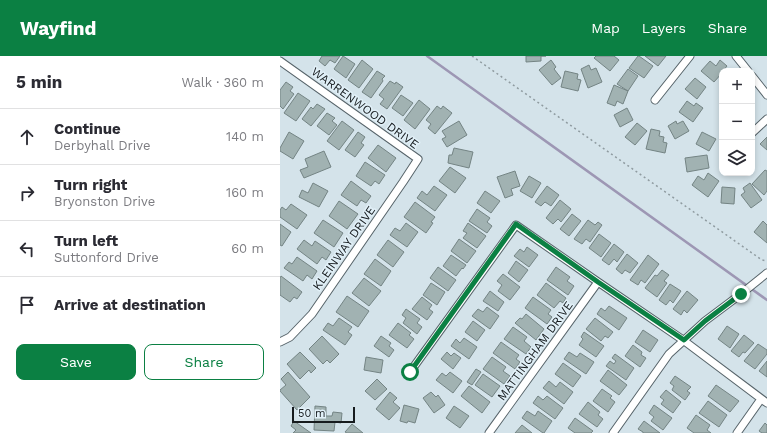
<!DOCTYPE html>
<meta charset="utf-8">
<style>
:root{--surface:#fff;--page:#f2f2f3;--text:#2b2b33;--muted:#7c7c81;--line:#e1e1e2;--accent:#0b8043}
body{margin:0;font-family:"Work Sans",sans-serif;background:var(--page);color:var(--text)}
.controls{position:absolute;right:12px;top:12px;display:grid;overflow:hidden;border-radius:8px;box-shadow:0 2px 6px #0003}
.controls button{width:36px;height:36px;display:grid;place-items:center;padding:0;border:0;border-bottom:1px solid var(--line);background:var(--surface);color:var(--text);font:20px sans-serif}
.scale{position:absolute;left:12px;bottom:10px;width:63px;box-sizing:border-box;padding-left:4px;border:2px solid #161b1e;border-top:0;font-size:11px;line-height:14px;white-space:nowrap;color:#161b1e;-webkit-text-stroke:3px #e1f0f8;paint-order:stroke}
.stop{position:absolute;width:12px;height:12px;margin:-9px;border:3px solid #0b8043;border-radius:50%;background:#fff}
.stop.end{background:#0b8043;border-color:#fff;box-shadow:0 1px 4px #0008}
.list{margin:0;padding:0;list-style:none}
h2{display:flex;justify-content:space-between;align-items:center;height:52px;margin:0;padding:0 16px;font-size:17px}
h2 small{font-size:13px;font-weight:400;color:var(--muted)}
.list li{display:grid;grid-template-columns:26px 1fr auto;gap:12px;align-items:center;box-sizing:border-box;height:56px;padding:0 16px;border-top:1px solid var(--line)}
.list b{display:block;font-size:15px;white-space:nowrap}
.list p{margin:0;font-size:13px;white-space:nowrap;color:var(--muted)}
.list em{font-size:13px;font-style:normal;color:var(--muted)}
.actions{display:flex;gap:8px;padding:12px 16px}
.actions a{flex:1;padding:9px 0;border:1px solid var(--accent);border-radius:8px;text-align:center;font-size:14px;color:var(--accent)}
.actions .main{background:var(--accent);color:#fff}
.icon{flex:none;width:22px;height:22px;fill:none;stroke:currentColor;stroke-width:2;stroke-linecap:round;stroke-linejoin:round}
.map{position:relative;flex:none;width:487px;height:377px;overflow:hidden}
header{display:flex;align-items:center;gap:24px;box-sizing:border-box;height:56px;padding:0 20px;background:var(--accent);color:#fff}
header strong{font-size:19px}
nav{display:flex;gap:22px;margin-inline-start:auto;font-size:14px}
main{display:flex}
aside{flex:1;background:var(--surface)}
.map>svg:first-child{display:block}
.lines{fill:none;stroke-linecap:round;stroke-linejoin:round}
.stream{stroke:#9d97b4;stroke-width:2.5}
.building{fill:#a1b2b2;stroke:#748484}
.minor-casing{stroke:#57646a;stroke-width:9}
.path{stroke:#8f9ba0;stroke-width:1.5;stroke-dasharray:2 3;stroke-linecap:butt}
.minor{stroke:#fff;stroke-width:7}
.route{stroke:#0b8043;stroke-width:5}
.labels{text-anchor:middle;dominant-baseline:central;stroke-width:3;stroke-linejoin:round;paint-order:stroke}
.street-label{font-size:12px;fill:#161b1e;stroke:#e1f0f8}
</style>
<header>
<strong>Wayfind</strong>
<nav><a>Map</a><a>Layers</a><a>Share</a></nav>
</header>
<main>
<aside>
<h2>5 min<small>Walk · 360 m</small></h2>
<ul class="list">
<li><svg class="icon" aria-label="ahead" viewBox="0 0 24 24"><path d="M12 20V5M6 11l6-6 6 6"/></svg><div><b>Continue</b><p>Derbyhall Drive</p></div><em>140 m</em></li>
<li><svg class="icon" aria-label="right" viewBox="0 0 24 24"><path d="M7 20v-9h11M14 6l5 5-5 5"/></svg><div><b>Turn right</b><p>Bryonston Drive</p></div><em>160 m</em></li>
<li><svg class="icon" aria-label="left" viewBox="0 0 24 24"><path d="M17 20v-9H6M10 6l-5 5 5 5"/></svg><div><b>Turn left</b><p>Suttonford Drive</p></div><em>60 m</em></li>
<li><svg class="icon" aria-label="arrive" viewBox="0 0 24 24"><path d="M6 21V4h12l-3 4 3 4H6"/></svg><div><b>Arrive at destination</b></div></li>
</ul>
<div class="actions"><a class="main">Save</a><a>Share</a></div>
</aside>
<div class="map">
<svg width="487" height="377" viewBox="0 0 487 377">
<rect width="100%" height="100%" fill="#d4e3ea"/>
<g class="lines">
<path class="stream" d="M147,0L487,244"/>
</g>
<path class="building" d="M42,0H60L55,7L50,4L45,10L39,5Z
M63,0L75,8L66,22L54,13Z
M246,0H266H261V5L246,6Z
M316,0H334L339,4L330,15L314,2Z
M358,0H359L373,10L364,22L349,12Z
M365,0H386L378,10Z
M82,4L93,13L79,32L68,24Z
M271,4L276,11L274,13L281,22L272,29L259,14Z
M440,4L447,10L443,15H442V17L434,26L421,15L430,5L436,10Z
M309,9L311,14L316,12L322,26L308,32L301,13Z
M348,13L358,20L348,35L337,28Z
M97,15L105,20L102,23L103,25L91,42L82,36Z
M285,15L298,18L297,23L301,24L298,35L281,31Z
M415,22L426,31L417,43L405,33Z
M110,25L115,28L116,26L123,31L107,53L100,48L104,43L99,39Z
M6,26L13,31L10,35L14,38L3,53L0,50V34Z
M334,29L348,35L343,48L337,45L335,50L327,47Z
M18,37L30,45L16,65L4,57Z
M121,39L133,47L123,60L112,52Z
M139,44L150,53L135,73L124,64Z
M407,45L414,50L416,47L423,52L413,66L399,56Z
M37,48L45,53L31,70L22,63L31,51L33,53Z
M157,50L161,53L163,50L172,57L155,78L148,72L151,68L146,64Z
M347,52L353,64L340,71L334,59Z
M47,57L55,62L52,65L57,69L49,79L37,70Z
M62,65L74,74L59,94L47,85Z
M179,65L187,79L167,91L162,83L166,81L162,75Z
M396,65L397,68L403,65L409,75L395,83L388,70Z
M357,67L367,75L355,89L345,81Z
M371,73L380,75L379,80L384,81L383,86L387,87L385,97L366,93Z
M9,76L24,85L13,103L0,95V92Z
M78,76L85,81L81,87L84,89L75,101L65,94Z
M422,76L436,83L429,95L416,88Z
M487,81V94L480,88Z
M98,89L116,102L106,116L88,102Z
M174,92L193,96L189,112L168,107L169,99H172Z
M44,95L51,111L24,122L20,114L28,111L25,103Z
M427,99L429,112L407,116L405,102Z
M85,106L105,119L99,128L95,125L91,130L76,120Z
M170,111L186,122L175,137L159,125Z
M485,114L487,115V135L484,139L472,128Z
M235,115L240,130L231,133L233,139L225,142L217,121Z
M428,117L439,125L428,141L412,129L418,120L424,124Z
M249,120L261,127L252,142L240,135Z
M71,125L91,140L86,147L81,144L77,150L61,139Z
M33,127L48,135L39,151L19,141L22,134L28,137Z
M470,127L482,144L471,152L461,139L465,136L463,132Z
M154,130L167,139L155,155L137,142L142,135L147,139Z
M267,130L279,139L271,150L265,146L261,150L255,146Z
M442,131L455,132L454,148L441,147Z
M205,135L220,145L211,157L197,147Z
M280,144L291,153L281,166L278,163L273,168L266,162Z
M59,145L78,158L67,173L49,160Z
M135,146L155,161L151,166L153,167L146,177L124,161Z
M11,148L27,159L17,173L0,161V154L2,151L6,154Z
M197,153L210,162L207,166L212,170L207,177L189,165Z
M292,158L301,165L289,180L280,173Z
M43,164L63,177L54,191L34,177Z
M308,164L315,169L318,166L322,169L310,186L306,183L302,188L294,183Z
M483,165L487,169V187L474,176Z
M126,167L138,176L127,191L110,179L115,172L120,175Z
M188,167L206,180L197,192L183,182L187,177L183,175Z
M0,168L11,176L2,190L0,189Z
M319,178L331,187L321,201L309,192Z
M179,183L196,195L187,207L171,195Z
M24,184L32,190L35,185L51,196L46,204L42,201L37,208L17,193Z
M108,184L124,196L113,211L97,199Z
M334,188L344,196L337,206L334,203L329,209L322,204Z
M247,191L258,199L249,211L234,200L240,193L244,196Z
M347,198L358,207L350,217L345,214L342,218L336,213Z
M171,199L186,209L183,213L182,212L176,220L163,210Z
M368,199L379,208L365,227L361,224L358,229L350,224Z
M17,201L37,215L32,223L27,219L23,225L4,212L9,206L12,208Z
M95,203L111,215L101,230L84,218Z
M236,205L248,214L239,226L228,217Z
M158,211L176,224L168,235L150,222Z
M276,211L290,221L287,225L294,230L288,239L267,224Z
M382,214L389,219L384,225L387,227L377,241L365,232L375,219L377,220Z
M223,218L240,231L230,244L218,235L222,229L217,225Z
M1,220L22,236L17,243L14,241L10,246L0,239V222Z
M84,222L101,235L89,250L72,237Z
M151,227L165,236L157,249L143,239Z
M266,227L286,242L283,247L280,245L274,252L257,239Z
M390,228L401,235L393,247L390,244L386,249L379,244Z
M210,235L224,246L218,255L203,245Z
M407,235L418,244L407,257L404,254L401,259L393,253Z
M67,240L89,255L78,271L56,256Z
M142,241L152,249L149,253L153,256L147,264L132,253Z
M253,241L271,254L268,258L272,261L267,268L245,252Z
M329,250L347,262L339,274L317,258L321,252L325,255Z
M207,251L219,260L210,273L192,260L198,253L203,256Z
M126,253L140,263L137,267L142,271L137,278L123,267L126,262L122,259Z
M246,258L264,273L256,284L235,267L240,262L242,263Z
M59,262L72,271L68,276L72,279L65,289L43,274L48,267L53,270Z
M315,262L333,276L328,282L325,280L321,285L306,273Z
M193,265L205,274L197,285L185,276Z
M118,267L131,277L129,279L134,283L127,292L109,279Z
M447,270L459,278L450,292L438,283Z
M233,271L247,281L244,285L251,291L246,298L224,283Z
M363,274L378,284L370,296L355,286Z
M304,276L324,290L316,301L299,289L303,283L301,281Z
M464,279L474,287L465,297L463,296L459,301L451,295Z
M42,280L59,298L50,307L47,304L43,308L29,293Z
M101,280L111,287L109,290L114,294L109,301L94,290Z
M184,282L197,291L189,303L171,290L176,283L180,287Z
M221,286L239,299L236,303L240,306L235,313L213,297Z
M478,288L487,294V298L475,313L464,305Z
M353,289L362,296L361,299L366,302L360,311L345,300Z
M20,296L36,312L31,317L29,314L20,323L7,308Z
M167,296L171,300L174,297L181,302L173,313L161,303Z
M289,296L297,301L300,297L314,306L306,318L284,303Z
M335,298L354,312L346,324L326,310L330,305L334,308L336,305L332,302Z
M86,301L103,304L101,317L84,314Z
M212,301L226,311L223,315L230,320L224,328L203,313Z
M487,305V321L479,315Z
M283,307L301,320L293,331L275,318Z
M196,313L201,316L192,329L187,326Z
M328,314L347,329L339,339L320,325Z
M8,316L30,341L17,354L0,335V334L6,329L1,323Z
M170,316L182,325L173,337L156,324L162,317L166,320Z
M203,318L220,330L212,341L195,329Z
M395,320L411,331L407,335L410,337L405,344L392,334L394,330L390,327Z
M97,323L107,333L95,344L85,335Z
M269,325L276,331L280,326L293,336L284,348L263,332Z
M436,329L459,345L450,356L428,340Z
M189,330L210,346L202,357L181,340Z
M322,333L332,340L330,342L335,346L328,356L313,345Z
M386,334L401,346L393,357L381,348L384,344L380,341Z
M110,336L117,342L113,346L120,352L109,364L96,353Z
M151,336L156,341L158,339L165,349L154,357L143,342Z
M258,340L263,344L267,340L283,352L275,363L253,347Z
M428,345L447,359L439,371L419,357Z
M308,346L320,356L318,359L323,363L317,371L299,358Z
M124,349L139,353L135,367L128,365L127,367L120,365Z
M374,349L392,362L383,374L371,365L374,361L369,357Z
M35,350L46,351V360H52L53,356L62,357L61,367L55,366L54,375L34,374Z
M174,350L189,360L180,372L166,362Z
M247,355L255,360L258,355L272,365L264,377H263L242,362Z
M416,359L430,369L427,374L431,377H414L407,372Z
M295,362L313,375L311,377H295L288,372Z
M14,365L31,377H13L16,374L11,370Z
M364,365L380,377H363V376L358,373Z
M485,367L487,369V377H482L479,375Z
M72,368L83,377H67L65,376Z
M242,369L252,377H235Z"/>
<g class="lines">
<g class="minor-casing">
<path id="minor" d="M456,0L468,15
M0,5L138,103L123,126L32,258L10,281L0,286
M472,20L487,39
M375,44L410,0
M472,77L487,63
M130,316L236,169L318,226L403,284L487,347
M209,377L318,226
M333,377L389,298L425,265L461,238L487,217
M457,377L481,343"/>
</g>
<path class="path" d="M192,0L482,204L487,205"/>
<use href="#minor" class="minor"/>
</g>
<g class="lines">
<path class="route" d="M130,316L236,168L318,226L404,284L425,265L461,238"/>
</g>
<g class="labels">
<g class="street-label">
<text transform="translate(85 52) rotate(36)">WARRENWOOD DRIVE</text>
<text transform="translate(64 192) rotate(-55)">KLEINWAY DRIVE</text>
<text transform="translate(255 295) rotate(-54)">MATTINGHAM DRIVE</text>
</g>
</g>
</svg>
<div class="controls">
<button>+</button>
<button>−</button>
<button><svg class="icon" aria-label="layers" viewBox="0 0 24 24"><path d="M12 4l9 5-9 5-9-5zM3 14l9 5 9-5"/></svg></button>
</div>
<div class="scale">50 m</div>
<div class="stop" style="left:130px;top:316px"></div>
<div class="stop end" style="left:461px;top:238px"></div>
</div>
</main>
